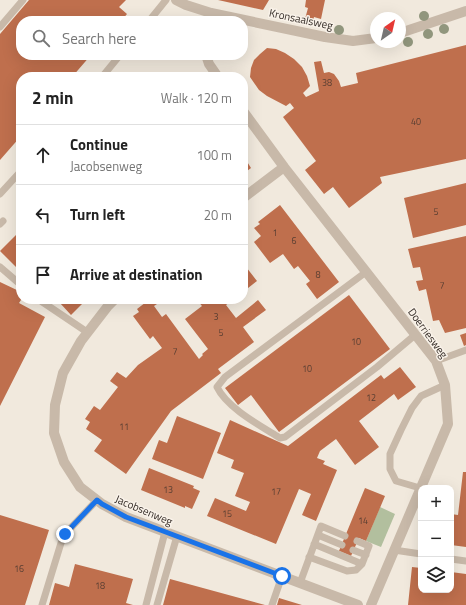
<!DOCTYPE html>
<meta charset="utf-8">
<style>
:root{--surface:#fff;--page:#f2f2f2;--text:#222;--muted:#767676;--line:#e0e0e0}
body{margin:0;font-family:"Titillium Web",sans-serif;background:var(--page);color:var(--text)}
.controls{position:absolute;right:12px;bottom:12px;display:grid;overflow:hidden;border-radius:8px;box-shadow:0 4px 16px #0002}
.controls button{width:36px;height:36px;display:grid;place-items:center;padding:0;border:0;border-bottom:1px solid var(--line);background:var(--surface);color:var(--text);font:20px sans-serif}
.compass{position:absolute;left:370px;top:12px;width:36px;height:36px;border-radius:50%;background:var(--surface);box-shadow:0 4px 16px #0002;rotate:34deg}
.stop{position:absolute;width:12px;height:12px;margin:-9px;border:3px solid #1a73e8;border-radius:50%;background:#fff}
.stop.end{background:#1a73e8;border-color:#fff;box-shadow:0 1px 4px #0008}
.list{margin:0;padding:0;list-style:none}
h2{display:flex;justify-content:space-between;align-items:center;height:52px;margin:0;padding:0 16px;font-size:17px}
h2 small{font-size:13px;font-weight:400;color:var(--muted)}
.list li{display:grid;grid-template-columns:26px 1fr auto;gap:12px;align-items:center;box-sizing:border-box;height:60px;padding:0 16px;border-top:1px solid var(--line)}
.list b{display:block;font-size:15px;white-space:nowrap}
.list p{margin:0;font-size:13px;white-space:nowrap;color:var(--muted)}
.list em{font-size:13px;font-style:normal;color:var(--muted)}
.icon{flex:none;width:22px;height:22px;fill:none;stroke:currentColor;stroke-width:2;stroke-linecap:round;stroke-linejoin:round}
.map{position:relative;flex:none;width:466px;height:605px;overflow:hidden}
.search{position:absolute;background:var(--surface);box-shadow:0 4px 16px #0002;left:16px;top:16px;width:232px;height:44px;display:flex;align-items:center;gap:10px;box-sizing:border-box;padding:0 14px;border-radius:16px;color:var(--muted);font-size:15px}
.panel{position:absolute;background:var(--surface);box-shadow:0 4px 16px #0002;left:16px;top:72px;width:232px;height:232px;border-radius:16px}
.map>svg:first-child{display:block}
.green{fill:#b2bf9e}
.building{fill:#bf6f4d}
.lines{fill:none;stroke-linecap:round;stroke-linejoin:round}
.service{stroke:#c8b9a9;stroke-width:7}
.minor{stroke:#c8b9a9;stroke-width:10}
.tree{fill:#91967d}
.route{stroke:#1a73e8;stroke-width:5}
.labels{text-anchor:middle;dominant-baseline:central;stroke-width:3;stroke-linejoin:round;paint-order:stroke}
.number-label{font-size:9px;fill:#583e32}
.street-label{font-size:11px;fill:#362e29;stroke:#f9f2e9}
</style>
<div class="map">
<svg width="466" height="605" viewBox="0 0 466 605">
<rect width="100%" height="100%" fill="#f1e9dd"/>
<path class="green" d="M380,507L395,514L381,547L366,541Z"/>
<path class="building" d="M29,0H126L119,7L127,14L121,21H21V55H91L72,77H21V136L0,160V34Z
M218,0H269L263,10Z
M306,0H325L321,19L314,17L313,21L305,19L308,8L305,7Z
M466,45V159L380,177L382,183L349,208L333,187L324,194L305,170L316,161L283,117L294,108L290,103L286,106L267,96L259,90L250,77L251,68L254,60L260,54L267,48L276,49L285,53L294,59L302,67L307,76L310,86L303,93L306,97L319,91L314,62L321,61L324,73L329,72L334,74L339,81L341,87L358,83L356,73Z
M246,160L251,168L243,174V162Z
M466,183V225L413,238L404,198Z
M280,205L339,282L317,299L306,284L310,281L298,266L294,269L283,254L270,263L254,242L261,236L254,228L260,224L258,222Z
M21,230V272L0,251Z
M466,236V328L445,333L439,320L433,321L426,289L419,291L416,281L423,280L420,267L413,268L408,249Z
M243,263L257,281L243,292Z
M0,282L21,292V300L19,303L45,317L0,406Z
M349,295L390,349L279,432L251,395L238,405L225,388Z
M61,299H87L71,315L60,303L63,300Z
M150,299H154L157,304L154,306L162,317L166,314L199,359L203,355L202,354L208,349L185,319L202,306L196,299H234L226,305L236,318L258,300L266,310L243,327L254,342L218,369L221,373L171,411L126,474L94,451L102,440L86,429L90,422L85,419L94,406L100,410L118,387L110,381L117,372L126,378L138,365L162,348L153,336L150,339L133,316L139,312L137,309Z
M466,333V345L464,346L460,335Z
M400,367L416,387L398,400L394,394L359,421L379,447L355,465L336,439L320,451L317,458L325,461L323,464L337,470L316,521L302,515L311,494L299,489L276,544L207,516L215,498L246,511L250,502L235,496L244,473L231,468L234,460L217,453L230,420L288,446L381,375L384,379Z
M177,416L221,433L203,479L152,459L159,440L167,443Z
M149,468L194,486L193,488L200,491L192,509L185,506V508L141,490Z
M463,472H466V547L451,545V514L458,515Z
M365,488L385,496L366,541L359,538L351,556L339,551Z
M0,515L49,530L25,605H0Z
M75,564L133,579L126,603L133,605H49L55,583L69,587Z
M412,567L421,568V590H451V572L466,574V605H408Z
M170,579L265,605H163Z
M279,598L302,605H277Z"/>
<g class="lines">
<path class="service" d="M149,21L166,0
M0,27L23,0
M102,77L120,55
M0,194L21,171
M0,224L3,221
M0,267L21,285
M366,272L225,377L217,387C227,408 261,426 280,438L285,437L377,367L415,335
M38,299L87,332
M436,361L466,350
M420,488L396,481L390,469V454L401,430L412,408L421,396L445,385
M318,535L342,545
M314,544L362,564
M353,550L366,555
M394,550L421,554
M309,557L347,571L356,570L362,564L369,546L357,541
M451,559L466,561
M300,583L321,526L345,536
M42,605L61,543L65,534L97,500
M146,605L165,532
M157,605L177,536
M272,605L282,576"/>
<path class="minor" d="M176,0L186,5L211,13L325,37L353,41L376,38
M400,33L466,11
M206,55L209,64L218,77
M243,111L284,167L436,361L445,385L448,424L371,605
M243,198L284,167
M115,299L108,306L81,341L63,373L55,405L54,433L64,462L80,487L102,504L126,517L358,605"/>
</g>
<g class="tree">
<circle cx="424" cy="16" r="5"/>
<circle cx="444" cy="29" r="5"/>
<circle cx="339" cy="30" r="5"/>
<circle cx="428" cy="34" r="5"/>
<circle cx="408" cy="42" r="5"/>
</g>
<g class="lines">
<path class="route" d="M65,534L97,500L102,504L126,517L282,576"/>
</g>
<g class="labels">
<g class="number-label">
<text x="327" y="82">38</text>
<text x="416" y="121">40</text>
<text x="436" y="211">5</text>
<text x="275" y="232">1</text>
<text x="294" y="240">6</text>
<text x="318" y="274">8</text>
<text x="442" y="285">7</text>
<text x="216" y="316">3</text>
<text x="221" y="332">5</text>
<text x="356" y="341">10</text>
<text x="175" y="351">7</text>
<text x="307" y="368">10</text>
<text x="371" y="397">12</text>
<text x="124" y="426">11</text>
<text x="168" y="489">13</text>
<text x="276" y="491">17</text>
<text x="227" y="513">15</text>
<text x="363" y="520">14</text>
<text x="19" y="568">16</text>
<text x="100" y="585">18</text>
</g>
<g class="street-label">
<text transform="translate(301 19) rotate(12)">Kronsaalsweg</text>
<text transform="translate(428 333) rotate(54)">Doerriesweg</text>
<text transform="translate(144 510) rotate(23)">Jacobsenweg</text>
</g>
</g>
</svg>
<div class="controls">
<button>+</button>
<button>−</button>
<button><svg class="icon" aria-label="layers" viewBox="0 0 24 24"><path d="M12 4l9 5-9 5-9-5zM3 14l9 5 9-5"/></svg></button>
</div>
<svg class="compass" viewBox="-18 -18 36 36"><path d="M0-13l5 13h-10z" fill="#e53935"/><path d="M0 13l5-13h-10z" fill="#767676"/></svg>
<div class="stop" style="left:282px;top:576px"></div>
<div class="stop end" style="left:65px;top:534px"></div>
<div class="search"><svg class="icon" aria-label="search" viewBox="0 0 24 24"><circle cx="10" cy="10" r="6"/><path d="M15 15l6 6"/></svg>Search here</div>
<section class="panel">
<h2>2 min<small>Walk · 120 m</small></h2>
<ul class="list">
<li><svg class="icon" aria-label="ahead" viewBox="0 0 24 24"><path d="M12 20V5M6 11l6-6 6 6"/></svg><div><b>Continue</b><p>Jacobsenweg</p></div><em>100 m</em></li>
<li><svg class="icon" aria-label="left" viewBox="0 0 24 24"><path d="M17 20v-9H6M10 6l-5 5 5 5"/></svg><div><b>Turn left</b></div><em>20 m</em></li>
<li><svg class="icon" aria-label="arrive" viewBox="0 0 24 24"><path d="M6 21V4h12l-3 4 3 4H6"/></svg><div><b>Arrive at destination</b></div></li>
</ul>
</section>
</div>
